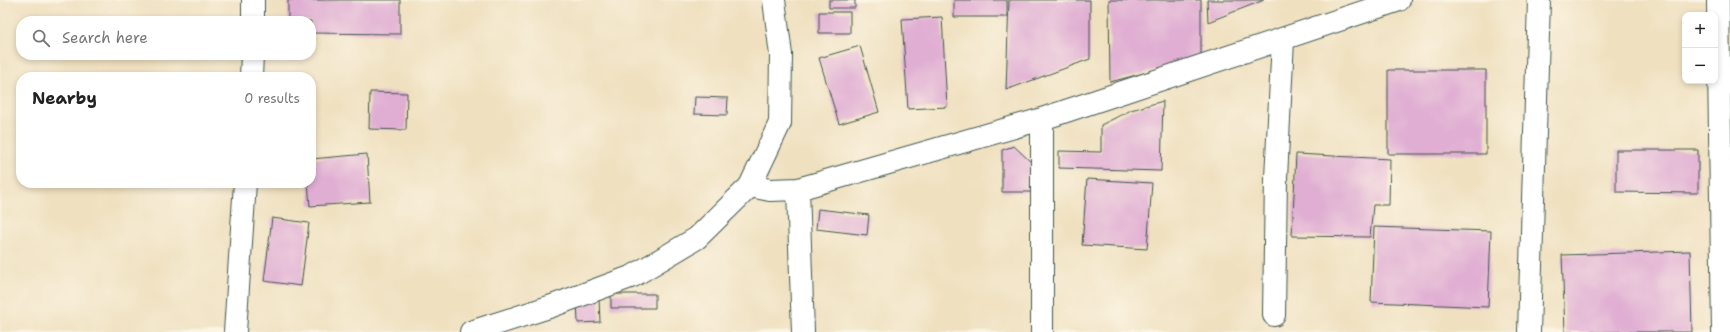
<!DOCTYPE html>
<meta charset="utf-8">
<style>
:root{--surface:#fff;--page:#f6f6f6;--text:#222;--muted:#767676;--line:#e0e0e0}
body{margin:0;font-family:"Shantell Sans",sans-serif;background:var(--page);color:var(--text)}
.controls{position:absolute;right:12px;top:12px;display:grid;overflow:hidden;border-radius:8px;box-shadow:0 2px 6px #0003}
.controls button{width:36px;height:36px;display:grid;place-items:center;padding:0;border:0;border-bottom:1px solid var(--line);background:var(--surface);color:var(--text);font:20px sans-serif}
.list{margin:0;padding:0;list-style:none}
h2{display:flex;justify-content:space-between;align-items:center;height:52px;margin:0;padding:0 16px;font-size:17px}
h2 small{font-size:13px;font-weight:400;color:var(--muted)}
.icon{flex:none;width:22px;height:22px;fill:none;stroke:currentColor;stroke-width:2;stroke-linecap:round;stroke-linejoin:round}
.map{position:relative;flex:none;width:1730px;height:332px;overflow:hidden}
.search{position:absolute;background:var(--surface);box-shadow:0 2px 6px #0003;left:16px;top:16px;width:300px;height:44px;display:flex;align-items:center;gap:10px;box-sizing:border-box;padding:0 14px;border-radius:16px;color:var(--muted);font-size:15px}
.panel{position:absolute;background:var(--surface);box-shadow:0 2px 6px #0003;left:16px;top:72px;width:300px;height:116px;border-radius:16px}
.map>svg:first-child{display:block}
.building{fill:#e0aed3}
.lines{fill:none;stroke-linecap:round;stroke-linejoin:round}
.street-casing{stroke:#3e5549;stroke-width:24}
.secondary-casing{stroke:#3e5549;stroke-width:24}
.street{stroke:#fff;stroke-width:22}
.secondary{stroke:#fff;stroke-width:22}
</style>
<div class="map">
<svg width="1730" height="332" viewBox="0 0 1730 332">
<rect width="100%" height="100%" fill="#fcf5e5"/>
<filter id="ink" filterUnits="userSpaceOnUse"><feTurbulence type="fractalNoise" baseFrequency=".025" numOctaves="2"/><feDisplacementMap in="SourceGraphic" scale="8" xChannelSelector="R" yChannelSelector="G"/><feConvolveMatrix kernelMatrix="1 2 1 2 8 2 1 2 1" color-interpolation-filters="sRGB"/></filter>
<filter id="wash" filterUnits="userSpaceOnUse"><feTurbulence type="fractalNoise" baseFrequency=".012" numOctaves="4" result="noise"/><feDisplacementMap in="SourceGraphic" scale="16" xChannelSelector="R" yChannelSelector="G"/><feGaussianBlur stdDeviation="0.9" result="paint"/><feColorMatrix in="noise" values="0 0 0 0 0 0 0 0 0 0 0 0 0 0 0 0 0 1.4 0 .05"/><feComposite in="paint" operator="in"/></filter>
<g filter="url(#wash)">
<rect width="100%" height="100%" fill="#efe0bf"/>
<g id="blocks">
<path class="building" d="M288,0H400V34L311,33V21H288Z
M829,0H855V8H829Z
M954,0H1007V17H954Z
M1009,0H1090V59L1006,90Z
M1109,0H1201V58L1110,82Z
M1207,0H1264L1208,22Z
M819,12H850V33H819Z
M942,17L947,107L908,109L902,19Z
M860,46L879,112L839,124L819,58Z
M1388,70H1486V154H1388Z
M370,92L407,93L406,130L369,129Z
M695,97L728,98L727,115L694,114Z
M1163,101L1161,171L1059,168V151L1101,152V125L1131,110Z
M1014,146L1034,165V192H1002V150Z
M1616,150H1698V193L1616,192Z
M367,154L370,202L310,206L308,183H311V159Z
M1296,154L1390,159L1389,205H1373L1370,237L1292,236Z
M1087,179L1152,183L1147,249L1082,245Z
M818,209L869,215L867,235L816,229Z
M272,218L309,223L301,286L264,281Z
M1374,227L1491,231L1488,307L1371,302Z
M1690,251L1692,332H1565L1562,255Z
M611,294H655V308H611Z
M599,299L600,322L578,323L577,300Z"/>
</g>
</g>
<g filter="url(#ink)">
<use href="#blocks" fill-opacity="0" stroke="#3e5549" stroke-width="1"/>
<g class="lines">
<g class="street-casing">
<path id="street" d="M1718,0L1723,332
M253,21V0
M251,77L252,55
M1042,119V332
M750,186L770,190L798,189L1042,119L1399,0
M798,189L803,332
M1274,315L1276,178L1283,40
M235,332L245,183
M1529,332L1539,0"/>
</g>
<g class="secondary-casing">
<path id="secondary" d="M471,332L552,306L633,276L697,238L750,186L780,123L781,55L774,0"/>
</g>
<use href="#street" class="street"/>
<use href="#secondary" class="secondary"/>
</g>
</g>
</svg>
<div class="controls">
<button>+</button>
<button>−</button>
</div>
<div class="search"><svg class="icon" aria-label="search" viewBox="0 0 24 24"><circle cx="10" cy="10" r="6"/><path d="M15 15l6 6"/></svg>Search here</div>
<section class="panel">
<h2>Nearby<small>0 results</small></h2>
<ul class="list">
</ul>
</section>
</div>
